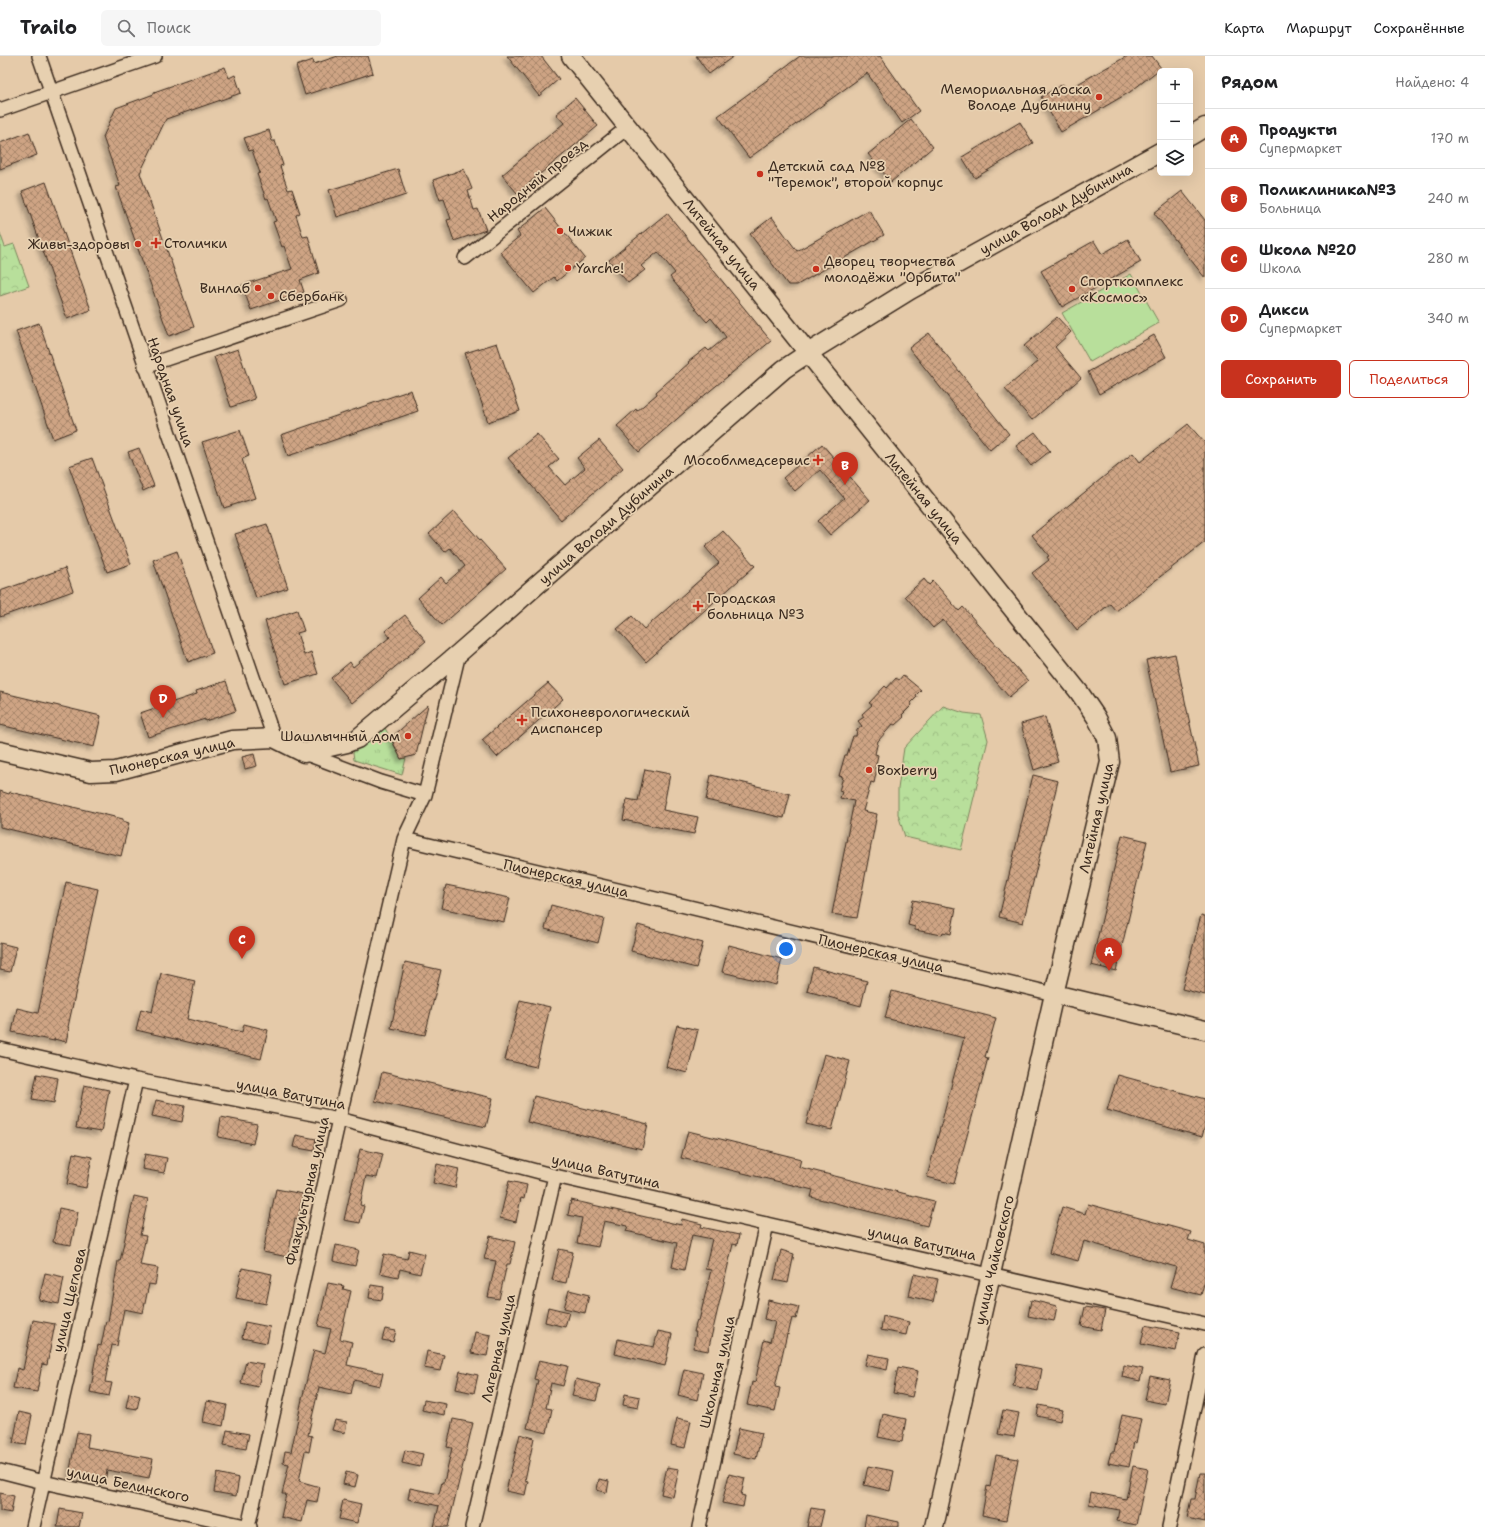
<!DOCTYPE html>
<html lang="ru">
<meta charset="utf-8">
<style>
:root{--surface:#fff;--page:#f6f6f6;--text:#202124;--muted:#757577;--line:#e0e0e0;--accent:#c8321e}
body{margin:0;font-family:"Shantell Sans",sans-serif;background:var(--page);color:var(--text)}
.controls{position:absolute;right:12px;top:12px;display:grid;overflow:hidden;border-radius:6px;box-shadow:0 4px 16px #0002}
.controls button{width:36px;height:36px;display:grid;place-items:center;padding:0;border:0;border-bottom:1px solid var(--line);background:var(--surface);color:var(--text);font:20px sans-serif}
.you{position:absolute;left:786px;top:893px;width:14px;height:14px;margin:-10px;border:3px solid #fff;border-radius:50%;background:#1a73e8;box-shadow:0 0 0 6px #1a73e833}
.badge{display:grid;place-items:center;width:26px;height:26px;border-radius:50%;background:var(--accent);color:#fff;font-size:13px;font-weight:700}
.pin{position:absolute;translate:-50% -33px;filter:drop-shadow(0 1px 2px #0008)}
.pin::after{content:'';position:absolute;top:21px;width:14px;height:12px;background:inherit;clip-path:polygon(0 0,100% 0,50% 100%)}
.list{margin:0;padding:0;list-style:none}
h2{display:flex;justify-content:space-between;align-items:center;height:52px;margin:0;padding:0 16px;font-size:17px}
h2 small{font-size:13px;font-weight:400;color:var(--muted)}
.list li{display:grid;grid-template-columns:26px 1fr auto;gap:12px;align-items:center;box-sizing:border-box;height:60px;padding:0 16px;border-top:1px solid var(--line)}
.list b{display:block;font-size:15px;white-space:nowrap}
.list p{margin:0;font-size:13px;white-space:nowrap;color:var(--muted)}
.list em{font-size:13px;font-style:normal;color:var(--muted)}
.actions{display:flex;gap:8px;padding:12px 16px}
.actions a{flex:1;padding:9px 0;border:1px solid var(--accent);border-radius:6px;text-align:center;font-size:14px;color:var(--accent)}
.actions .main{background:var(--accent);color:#fff}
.icon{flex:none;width:22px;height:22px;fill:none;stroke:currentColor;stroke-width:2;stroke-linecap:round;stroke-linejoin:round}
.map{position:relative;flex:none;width:1205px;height:1471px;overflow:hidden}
header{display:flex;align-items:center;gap:24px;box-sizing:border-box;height:56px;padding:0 20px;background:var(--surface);border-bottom:1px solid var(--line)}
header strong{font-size:19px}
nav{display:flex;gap:22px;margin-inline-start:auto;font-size:14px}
.search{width:280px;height:36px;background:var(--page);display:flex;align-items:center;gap:10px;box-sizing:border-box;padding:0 14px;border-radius:6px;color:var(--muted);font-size:15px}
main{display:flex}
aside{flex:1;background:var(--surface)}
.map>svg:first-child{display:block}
.grass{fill:url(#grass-tufts);stroke:#7a845c}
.park{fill:url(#park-crowns);stroke:#7a845c}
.garden{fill:#b8df9b;stroke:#7a845c}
.building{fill:url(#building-cross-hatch);stroke:#3b2a1e;filter:url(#shadow)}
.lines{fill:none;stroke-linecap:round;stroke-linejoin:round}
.street-casing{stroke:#3b2a1e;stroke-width:16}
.secondary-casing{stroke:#3b2a1e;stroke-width:21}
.street{stroke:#e7d0b0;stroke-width:13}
.secondary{stroke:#e7d0b0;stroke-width:18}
.poi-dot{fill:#c8321e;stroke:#e7d0b0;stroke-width:1.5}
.labels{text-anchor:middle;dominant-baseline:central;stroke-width:3.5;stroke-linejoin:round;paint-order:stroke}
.poi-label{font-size:14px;fill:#3b2a1e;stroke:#e7d0b0;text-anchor:start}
.street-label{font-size:14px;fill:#3b2a1e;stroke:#e7d0b0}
</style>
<header>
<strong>Trailo</strong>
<div class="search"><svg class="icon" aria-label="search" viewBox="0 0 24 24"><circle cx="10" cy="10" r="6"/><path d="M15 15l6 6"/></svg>Поиск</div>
<nav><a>Карта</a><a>Маршрут</a><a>Сохранённые</a></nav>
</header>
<main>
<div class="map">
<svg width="1205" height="1471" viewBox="0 0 1205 1471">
<defs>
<pattern id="grass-tufts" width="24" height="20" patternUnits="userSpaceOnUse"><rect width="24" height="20" fill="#b8df9b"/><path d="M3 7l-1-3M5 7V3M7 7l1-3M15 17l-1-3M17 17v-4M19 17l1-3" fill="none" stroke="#9fc085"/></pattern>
<pattern id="park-crowns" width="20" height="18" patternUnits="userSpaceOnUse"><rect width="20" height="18" fill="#b8df9b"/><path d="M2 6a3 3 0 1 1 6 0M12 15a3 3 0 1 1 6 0" fill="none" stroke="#9fc085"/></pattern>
<pattern id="building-cross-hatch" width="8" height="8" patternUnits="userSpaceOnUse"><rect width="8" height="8" fill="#cea484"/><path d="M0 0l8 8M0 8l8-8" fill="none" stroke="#a8866b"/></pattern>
<filter id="shadow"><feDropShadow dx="-3.5" dy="3.5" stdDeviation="2" flood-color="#0004"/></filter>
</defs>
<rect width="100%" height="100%" fill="#e5caa9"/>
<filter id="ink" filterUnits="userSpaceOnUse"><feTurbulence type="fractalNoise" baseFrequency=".025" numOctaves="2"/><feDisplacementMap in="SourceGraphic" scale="8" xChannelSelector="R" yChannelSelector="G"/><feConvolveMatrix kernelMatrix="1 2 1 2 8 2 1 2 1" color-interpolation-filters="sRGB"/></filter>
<g filter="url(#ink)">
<path class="grass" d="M385,672L401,703L406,702L402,719L354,704L353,696Z"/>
<path class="park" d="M0,177L5,191L14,188L29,230L0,240Z
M943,650L964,657L981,659L988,684L961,794L905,781L898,758V733L904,692Z"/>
<path class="garden" d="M1131,218L1159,267L1090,306L1062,257Z"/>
<path class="building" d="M338,0H368L373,17L305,39L296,10L313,4L314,8Z
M507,0H541L559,23L539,40Z
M696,0H734L709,18Z
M800,0H880L919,55L902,67L867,17L749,102L718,60Z
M1127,0H1152L1161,12L1130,36L1061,76L1041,41L1063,28L1067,34Z
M225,11L229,22L235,19L241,37L166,63L140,117L194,271L169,280L116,131L120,130L103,81L116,52L154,38V36Z
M575,42L598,70L517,137L502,119L564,67L556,58Z
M911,63L933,91L891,126L868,98Z
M1020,66L1033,87L975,122L962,101Z
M269,74L272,85H275L283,109L280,110L288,134L292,133L300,157L296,159L303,181L308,180L319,217L300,224L304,236L251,254L242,229L292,213L284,190L282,191L273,166L276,165L268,142L266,143L257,118L260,117L252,94L249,95L244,82Z
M29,76L37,99L0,113V87Z
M398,113L406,139L337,161L329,134Z
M464,113L472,133L468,135L474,154L478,153L486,174L454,185L447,164L451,163L444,143L440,144L433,124Z
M46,126L91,254L67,263L22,135Z
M1182,135L1205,164V222L1154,157Z
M545,152L585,202L557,225L554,221L534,237L500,196L520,180L517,175Z
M869,154L884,179L797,229H788L750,178L772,161L797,195Z
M667,157L771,285L700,343L639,396L617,370L636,353L637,355L657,338L656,336L689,307L688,306L706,292L709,295L726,281L711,262L707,266L699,257L670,221L675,217L658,196L641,210L645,214L628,227L609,204Z
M1128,183L1141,206L1062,251L1041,215L1094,185L1102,198Z
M1057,261L1071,276L1055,291L1081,322L1032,364L1005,333L1038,305L1024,290Z
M39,267L76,374L53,383L16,275Z
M929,277L1009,378L990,394L909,292Z
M1154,279L1166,301L1099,338L1088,316Z
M497,287L520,355L488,366L465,297Z
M238,293L255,343L231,351L214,301Z
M411,334L418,355L288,400L281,379Z
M1188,368L1205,387V486L1116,555L1110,548L1077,574L1032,517L1049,504L1047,501L1049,500L1032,479L1133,397L1140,406Z
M240,374L249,400L242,403L255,442L224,452L202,386Z
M1035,376L1050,395L1031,410L1016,390Z
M537,378L559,403L549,411L565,429L585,412L577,402L599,384L623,412L561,464L508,402Z
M822,388L870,444L830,479L818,465L844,442L820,414L795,435L783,422Z
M139,392L154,430L143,435L128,396Z
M92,402L131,508L107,516L69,410Z
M454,455L506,513L442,569L418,542L441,521L446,527L465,510L450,492L445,496L429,478Z
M267,468L288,532L256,542L235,478Z
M723,475L755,510L646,606L617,573L632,560L644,573L719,507L705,491Z
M177,495L213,597L188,606L153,504Z
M65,512L73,535L0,561V535Z
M924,523L929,529L933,525L959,555L963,551L1028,625L1009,641L943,564L933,572L905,540Z
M297,554L304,575L297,577L304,599L311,596L318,618L285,628L265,565Z
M405,559L426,585L352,647L331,622L350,606L353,611L390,581L385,575Z
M1175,598L1199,710L1170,716L1146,604Z
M903,619L921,634L916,639L917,641L911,647L912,649L902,659L904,661L895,669L893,668L878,685L875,698L878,699L875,713H877L874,727L871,726L863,755L877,758L857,862L832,858L854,745L840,742L842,736L839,735L843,721L839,720L845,699H847L853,680H856L857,674L862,670L858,665L864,661L862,658L872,649L869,647L885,630L887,632L896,622L899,624Z
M226,625L236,655L205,665V663L148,681L140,657L197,638L196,635Z
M548,627L563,643L497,701L482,684Z
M0,636L101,660L94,691L0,669Z
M428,649L416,699L401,703L391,682Z
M1045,661L1058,706L1034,714L1021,668Z
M254,698L257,710L245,713L242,701Z
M645,713L670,718L663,754L698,761L694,778L623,764L627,743L638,745Z
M711,719L790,738L784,762L706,744Z
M1033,719L1058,725L1023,867L999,861Z
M0,735L9,738L10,736L123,763V765L129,767L121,800L0,771Z
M1122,779L1147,785L1116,915L1091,909Z
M66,826L98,833L68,971L69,972L66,986L54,983V985L12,976L17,952L38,957Z
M446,829L510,842L504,866L441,852Z
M913,844L956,852L951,878L943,876L942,879L915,874V871L908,869Z
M551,849L604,863L598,887L545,873Z
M1201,859L1205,860V939L1182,933Z
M638,869L703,887L696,912L631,895Z
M0,887L16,891L10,916L0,914Z
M729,889L782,903L776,929L722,916Z
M405,906L441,914L425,979L391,972Z
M813,911L867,925L861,950L807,935Z
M161,917L195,925L187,963L242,976L244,968L268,974L261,1003L136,974L141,953L152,956Z
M892,935L996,962L985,1001L988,1002L954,1128L927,1121L964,982L885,962Z
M520,944L550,951L536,1011L505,1004Z
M677,969L698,974L687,1017L666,1011Z
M824,998L850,1005L832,1074L806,1068Z
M382,1016L493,1042L486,1071L375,1045Z
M37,1018L58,1022L54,1047L32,1043Z
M1118,1019L1205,1043V1070L1202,1081L1107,1054Z
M84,1029L109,1034L101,1076L76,1072Z
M534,1040L648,1068L642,1093L527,1066Z
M156,1044L185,1050L182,1066L152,1060Z
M221,1061L257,1068L253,1088L218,1081Z
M688,1075L801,1103L799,1111L934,1145L927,1170L811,1141L813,1134L681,1102Z
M296,1079L316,1083L314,1095L293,1091Z
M360,1093L383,1098L377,1122L366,1120L360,1149L364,1150L360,1167L344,1164Z
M73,1097L92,1101L86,1132L67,1128Z
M145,1098L167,1102L164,1117L142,1113Z
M437,1108L459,1113L455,1132L433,1127Z
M509,1125L527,1129L524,1143L521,1142L516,1166L500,1162Z
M276,1133L303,1138L298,1163L295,1162L288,1201L263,1196Z
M134,1140L148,1143L140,1179L146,1180L140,1209L158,1212L155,1229L149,1228L143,1257L124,1253L117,1290L112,1289L105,1326L112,1327L109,1340L90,1336L94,1316H93L98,1289L101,1290L106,1265L108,1266L118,1205H120Z
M571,1144L681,1169L682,1163L702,1168L701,1171L739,1179L737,1189L733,1188L708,1295L693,1292L696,1276H694L697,1264L699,1265L711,1214L705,1213L712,1183L692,1179L684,1214L672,1211L677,1187L626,1175L628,1170L604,1165L598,1191L577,1187L582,1162L568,1159Z
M1088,1148L1191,1176L1188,1184L1205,1189V1224L1201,1239L1170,1231L1176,1211L1084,1185L1078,1205L1049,1197L1062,1151L1085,1158Z
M59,1152L78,1156L71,1189L53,1186Z
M490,1180L515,1186L510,1208H507L499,1243L488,1241L496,1205L484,1203Z
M336,1189L359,1194L355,1210L333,1205Z
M559,1193L573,1196L566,1227L552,1224Z
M409,1194L425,1198L420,1218L400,1213L398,1221L380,1217L384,1198L407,1203Z
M781,1194L794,1198L788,1227L774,1224Z
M242,1212L272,1218L266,1248L236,1242Z
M45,1217L64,1221L59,1248L39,1244Z
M914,1218L938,1223L933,1246L909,1240Z
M328,1227L344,1230L343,1233L351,1235L340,1283L352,1286L347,1309L383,1317L380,1330L354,1324L351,1338L319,1331L308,1379L312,1380L309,1396L305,1395L299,1425L320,1431L317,1446L307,1444L302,1466L281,1461L286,1438H282L289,1408L283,1407L285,1395L291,1396L302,1343L314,1294L325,1297L331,1273L318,1270Z
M371,1229L384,1231L382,1244L369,1242Z
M569,1234L589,1239L585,1257L564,1252Z
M768,1244L799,1251L796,1263L792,1262L788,1279L787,1278L775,1331L780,1332L775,1355L747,1349L752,1326L755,1327L764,1284L770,1286L775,1266L764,1263Z
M1031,1244L1057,1250L1054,1265L1028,1260Z
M548,1251L569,1256L565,1271L545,1266Z
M1085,1251L1105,1254L1101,1274L1081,1270Z
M883,1260L909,1266L906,1279L881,1274Z
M33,1264L55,1268L47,1309L42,1308L37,1336L13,1332L17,1312L23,1314Z
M245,1266L270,1271L267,1287L242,1282Z
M1145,1269L1180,1276L1176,1295L1141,1288Z
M385,1273L396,1275L393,1286L382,1284Z
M658,1275L672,1278L665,1310L615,1298L618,1283L654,1291Z
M475,1276L491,1279L487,1300L471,1297Z
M427,1295L444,1299L440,1315L424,1312Z
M868,1298L889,1302L887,1314L865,1309Z
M539,1304L568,1310L563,1330L551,1327L546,1352L552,1353L547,1377L527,1372L538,1324L534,1323Z
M246,1305L263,1308L258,1331L241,1327Z
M1017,1308L1042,1313L1038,1335L1013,1330Z
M1124,1309L1143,1313L1140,1325L1122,1321Z
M898,1311L918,1315L912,1341L893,1337Z
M684,1313L703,1317L697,1344L678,1339Z
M460,1315L478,1319L474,1337L456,1333Z
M1150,1320L1170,1324L1165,1348L1145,1344Z
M576,1323L600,1329L596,1345L572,1340Z
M129,1337L140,1340L137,1353L126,1351Z
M625,1338L640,1341L638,1352L623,1349Z
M424,1344L446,1348L444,1359L422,1354Z
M207,1345L227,1349L223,1370L203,1366Z
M1039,1349L1063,1354L1060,1365L1037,1360Z
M1003,1354L1019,1357L1014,1381L998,1378Z
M19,1356L32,1359L26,1389L13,1387Z
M883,1358L906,1363L902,1386L878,1381Z
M1122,1359L1141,1363L1136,1387L1134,1386L1129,1411L1108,1407L1111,1396H1114Z
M677,1362L691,1365L685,1392L671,1389Z
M453,1363L473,1367L448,1471H434L439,1450L408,1443L410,1432L439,1438L442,1426H444L452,1392L447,1391Z
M335,1364L347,1366L345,1377L332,1374Z
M739,1372L762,1377L756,1403L733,1398Z
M227,1374L249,1378L246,1393L224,1389Z
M77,1376L89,1378L87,1391L153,1403L149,1422L107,1414L105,1426L69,1419Z
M520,1378L534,1382L525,1424L528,1425L525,1439L506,1435Z
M405,1394L423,1398L420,1411L402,1407Z
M996,1399L1018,1403L1006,1464L982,1459L987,1430L990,1431Z
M868,1410L894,1415L890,1435L864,1429Z
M1133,1410L1148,1413L1136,1469L1117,1465L1119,1454L1089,1448L1091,1436L1126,1443Z
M667,1411L679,1413L673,1441L661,1438Z
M346,1416L358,1419L355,1431L343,1428Z
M217,1417L239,1422L236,1440L214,1436Z
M1200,1417H1205V1466L1187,1462L1191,1443H1195Z
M729,1418L745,1422L741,1439L745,1440L743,1451L722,1447Z
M599,1423L609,1425L607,1437L597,1434Z
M0,1437L14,1440L11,1457L0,1455Z
M343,1444L361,1448L357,1467L339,1463Z
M811,1452L824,1454L820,1471H807Z
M60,1453L82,1457L79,1471H57Z
M866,1459L899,1466V1471H864Z"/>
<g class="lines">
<g class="street-casing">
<path id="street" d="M39,0L274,682
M0,54L155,0
M465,202L628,71
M145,310L341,244
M459,597L425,739L404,783L1054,938
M304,697L381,726L425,739
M0,993L136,1024L339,1063L555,1120L1205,1268
M0,1415L43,1426L250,1471
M33,1471L136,1024
M248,1471L339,1063L404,783
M472,1471L555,1120
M699,1471L767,1168
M1169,1471L1205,1299"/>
</g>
<g class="secondary-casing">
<path id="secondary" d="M571,0L1079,636L1096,661L1107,682L1110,706L1054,938L934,1471
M1190,80L1205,71
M0,695L91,716L116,715L232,684L274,682L304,697L347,687L357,683L459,597L784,313L808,297L910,234L1160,96
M1054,938L1205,974"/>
</g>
<use href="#street" class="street"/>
<use href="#secondary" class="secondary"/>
</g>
</g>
<g class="poi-dot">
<circle cx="1099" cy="41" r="4"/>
<circle cx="760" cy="118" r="4"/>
<circle cx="560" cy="175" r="4"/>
<path d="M154 181h4v4h4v4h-4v4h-4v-4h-4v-4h4z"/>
<circle cx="138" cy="188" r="4"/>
<circle cx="568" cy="212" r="4"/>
<circle cx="816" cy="213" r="4"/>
<circle cx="258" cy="232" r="4"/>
<circle cx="1072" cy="233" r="4"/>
<circle cx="271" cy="240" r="4"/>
<path d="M816 398h4v4h4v4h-4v4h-4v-4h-4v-4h4z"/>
<path d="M696 544h4v4h4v4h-4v4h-4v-4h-4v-4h4z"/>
<path d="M520 658h4v4h4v4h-4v4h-4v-4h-4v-4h4z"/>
<circle cx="408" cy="680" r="4"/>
<circle cx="869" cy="714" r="4"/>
</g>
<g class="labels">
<g class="poi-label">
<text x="1091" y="33" text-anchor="end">Мемориальная доска<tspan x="1091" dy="16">Володе Дубинину</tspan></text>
<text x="768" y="110">Детский сад №8<tspan x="768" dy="16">"Теремок", второй корпус</tspan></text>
<text x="568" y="175">Чижик</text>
<text x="164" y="187">Столички</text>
<text x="130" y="188" text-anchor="end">Живы-здоровы</text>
<text x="824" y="205">Дворец творчества<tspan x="824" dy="16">молодёжи "Орбита"</tspan></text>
<text x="576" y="212">Yarche!</text>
<text x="1080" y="225">Спорткомплекс<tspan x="1080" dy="16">«Космос»</tspan></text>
<text x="250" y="232" text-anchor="end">Винлаб</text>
<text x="279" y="240">Сбербанк</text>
<text x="810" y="404" text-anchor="end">Мособлмедсервис</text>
<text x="707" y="542">Городская<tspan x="707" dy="16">больница №3</tspan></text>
<text x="531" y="656">Психоневрологический<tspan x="531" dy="16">диспансер</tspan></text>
<text x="400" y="680" text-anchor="end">Шашлычный дом</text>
<text x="877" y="714">Boxberry</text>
</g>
<g class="street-label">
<text transform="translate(537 124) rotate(-39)">Народный проезд</text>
<text transform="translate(1056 153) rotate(-29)">улица Володи Дубинина</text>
<text transform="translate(722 188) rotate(51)">Литейная улица</text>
<text transform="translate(171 336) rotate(71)">Народная улица</text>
<text transform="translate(924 442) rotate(51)">Литейная улица</text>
<text transform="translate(606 469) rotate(-41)">улица Володи Дубинина</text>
<text transform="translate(172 700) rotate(-13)">Пионерская улица</text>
<text transform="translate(1096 762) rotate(-77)">Литейная улица</text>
<text transform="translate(566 822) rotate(13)">Пионерская улица</text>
<text transform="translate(881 897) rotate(13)">Пионерская улица</text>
<text transform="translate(291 1038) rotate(11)">улица Ватутина</text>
<text transform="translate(606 1115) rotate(13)">улица Ватутина</text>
<text transform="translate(307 1135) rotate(-77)">Физкультурная улица</text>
<text transform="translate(922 1187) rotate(13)">улица Ватутина</text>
<text transform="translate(994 1204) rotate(-77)">улица Чайковского</text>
<text transform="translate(69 1244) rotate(-77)">улица Щеглова</text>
<text transform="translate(498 1292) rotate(-77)">Лагерная улица</text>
<text transform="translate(717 1316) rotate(-77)">Школьная улица</text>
<text transform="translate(128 1428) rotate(12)">улица Белинского</text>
</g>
</g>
</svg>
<div class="controls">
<button>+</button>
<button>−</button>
<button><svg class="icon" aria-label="layers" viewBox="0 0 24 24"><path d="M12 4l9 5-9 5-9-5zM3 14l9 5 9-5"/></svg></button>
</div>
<div class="you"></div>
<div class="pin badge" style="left:1109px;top:915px">A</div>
<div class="pin badge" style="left:845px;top:429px">B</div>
<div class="pin badge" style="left:242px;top:903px">C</div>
<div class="pin badge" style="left:163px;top:662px">D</div>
</div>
<aside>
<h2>Рядом<small>Найдено: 4</small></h2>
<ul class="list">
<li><span class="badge">A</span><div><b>Продукты</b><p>Супермаркет</p></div><em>170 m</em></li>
<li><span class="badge">B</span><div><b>Поликлиника№3</b><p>Больница</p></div><em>240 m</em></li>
<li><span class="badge">C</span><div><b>Школа №20</b><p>Школа</p></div><em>280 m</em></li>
<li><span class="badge">D</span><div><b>Дикси</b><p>Супермаркет</p></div><em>340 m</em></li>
</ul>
<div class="actions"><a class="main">Сохранить</a><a>Поделиться</a></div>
</aside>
</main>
